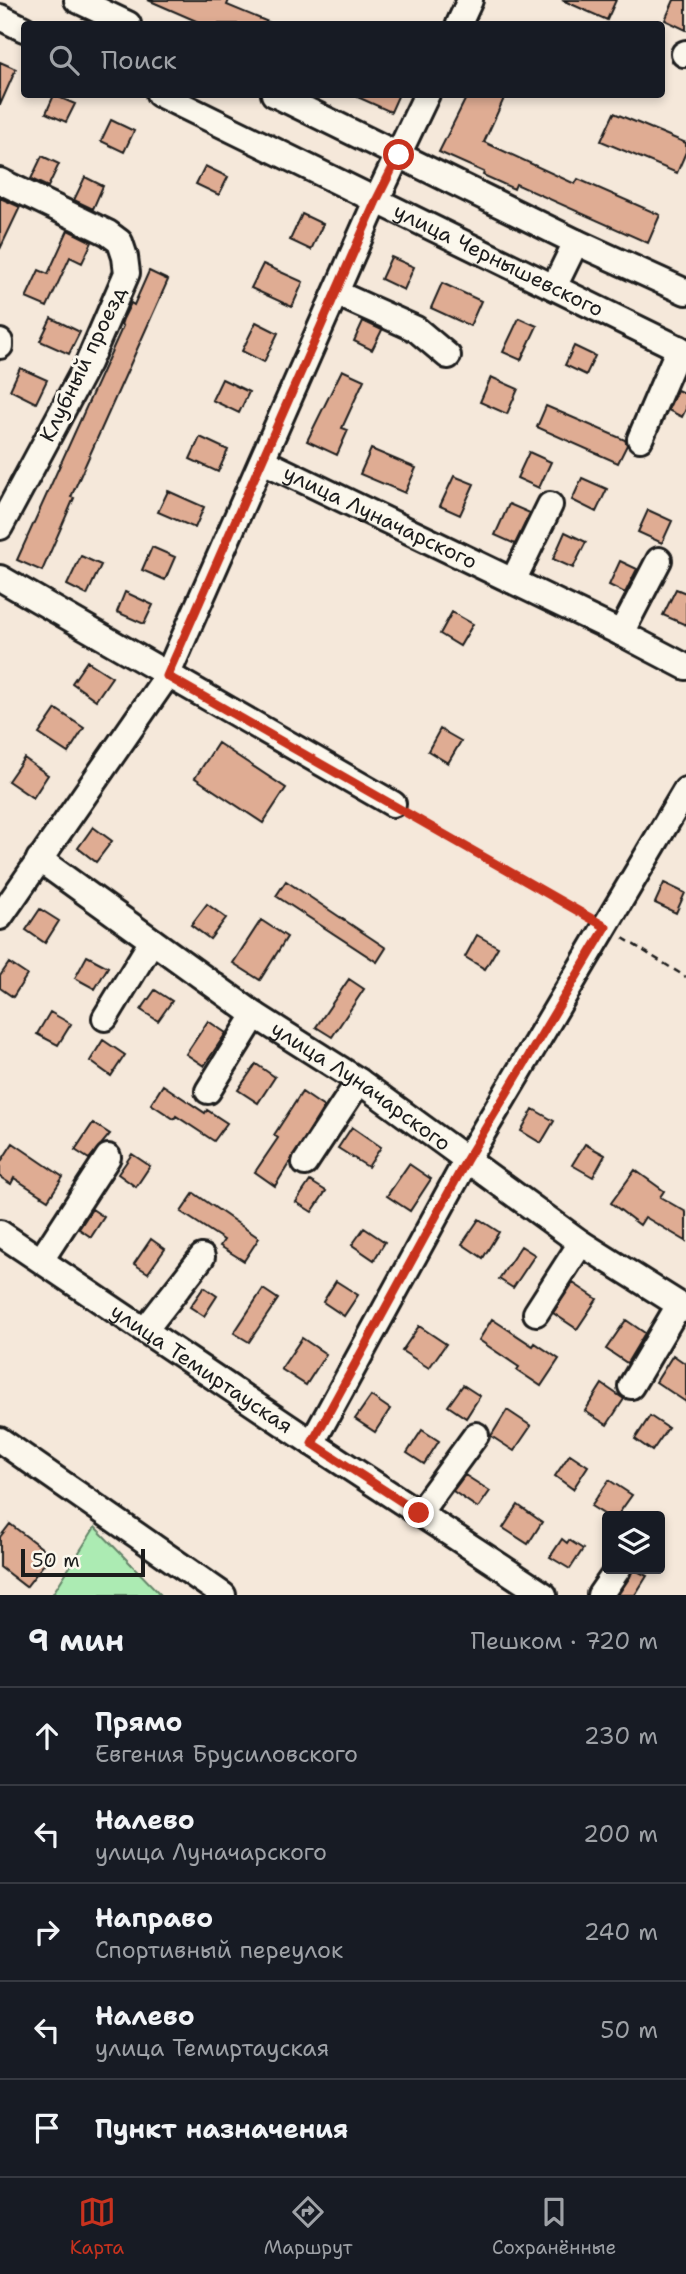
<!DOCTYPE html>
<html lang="ru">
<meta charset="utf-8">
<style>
:root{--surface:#171b24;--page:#20242c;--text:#f1f3f6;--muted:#9ea1a6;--line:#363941;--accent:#c8321e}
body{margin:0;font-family:"Shantell Sans",sans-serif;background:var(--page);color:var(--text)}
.controls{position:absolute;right:21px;bottom:21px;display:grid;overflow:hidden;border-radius:7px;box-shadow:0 4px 10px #0003}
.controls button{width:63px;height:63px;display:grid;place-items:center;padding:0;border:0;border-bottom:2px solid var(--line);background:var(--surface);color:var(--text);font:35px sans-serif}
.scale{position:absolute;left:21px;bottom:18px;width:124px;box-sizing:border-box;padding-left:7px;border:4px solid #1c1c1c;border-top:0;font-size:19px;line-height:24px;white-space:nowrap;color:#1c1c1c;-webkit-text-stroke:5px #fbf7ec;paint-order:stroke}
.stop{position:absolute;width:21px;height:21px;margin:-16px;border:5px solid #c8321e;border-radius:50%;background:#fff}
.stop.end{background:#c8321e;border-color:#fff;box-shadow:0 2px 7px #0008}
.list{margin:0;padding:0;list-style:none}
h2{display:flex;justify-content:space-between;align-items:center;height:91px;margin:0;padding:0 28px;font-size:30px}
h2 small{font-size:23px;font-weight:400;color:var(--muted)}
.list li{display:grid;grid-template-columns:46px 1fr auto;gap:21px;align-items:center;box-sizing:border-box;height:98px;padding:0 28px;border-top:2px solid var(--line)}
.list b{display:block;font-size:26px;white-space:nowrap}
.list p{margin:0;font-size:23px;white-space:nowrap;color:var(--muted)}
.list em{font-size:23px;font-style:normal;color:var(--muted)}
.icon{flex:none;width:38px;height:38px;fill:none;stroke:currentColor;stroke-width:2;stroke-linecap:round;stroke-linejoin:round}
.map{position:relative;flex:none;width:686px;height:1595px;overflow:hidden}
.search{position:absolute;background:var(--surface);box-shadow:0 4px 10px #0003;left:21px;right:21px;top:21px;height:77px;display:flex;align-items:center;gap:18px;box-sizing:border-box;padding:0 24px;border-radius:7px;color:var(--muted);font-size:26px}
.sheet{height:581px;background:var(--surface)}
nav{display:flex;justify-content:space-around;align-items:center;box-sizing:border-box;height:98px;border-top:2px solid var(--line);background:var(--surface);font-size:19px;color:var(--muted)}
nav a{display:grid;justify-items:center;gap:4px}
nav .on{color:var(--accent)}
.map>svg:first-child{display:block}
.green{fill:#acebb3;stroke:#648468;stroke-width:2}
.building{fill:#dfac93;stroke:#1c1c1c;stroke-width:2}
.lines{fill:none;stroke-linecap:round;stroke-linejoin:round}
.minor-casing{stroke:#1c1c1c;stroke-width:30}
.path{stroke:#1c1c1c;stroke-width:2.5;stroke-dasharray:7 5;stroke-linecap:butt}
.minor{stroke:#fbf7ec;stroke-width:24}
.route{stroke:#c8321e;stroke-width:9}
.labels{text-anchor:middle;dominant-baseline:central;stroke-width:6;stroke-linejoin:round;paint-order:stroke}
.street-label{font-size:21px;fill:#1c1c1c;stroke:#fbf7ec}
</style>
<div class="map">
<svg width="686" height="1595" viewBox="0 0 686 1595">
<rect width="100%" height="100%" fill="#f5e8da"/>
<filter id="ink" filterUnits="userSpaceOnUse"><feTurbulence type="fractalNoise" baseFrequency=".0143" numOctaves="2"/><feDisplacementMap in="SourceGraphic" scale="14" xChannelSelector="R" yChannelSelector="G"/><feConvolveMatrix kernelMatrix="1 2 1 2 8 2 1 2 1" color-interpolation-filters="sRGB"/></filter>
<g filter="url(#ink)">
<path class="green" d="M95,1527L161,1595H52Z"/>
<path class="building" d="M148,0H229L227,5L273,24H203Z
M562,0H616L607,20Z
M674,0H686V30L665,20Z
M0,62L16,69L0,105Z
M351,94H399L391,112Z
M468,94H506L484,142L575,184L578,179L660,215L648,243L516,184L514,189L483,175L484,172L439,152Z
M54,95L75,104L66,122L46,113Z
M614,113L686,143V152L677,173L601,141Z
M111,120L134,131L124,152L101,141Z
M42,156L59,164L48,187L31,179Z
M205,166L228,177L219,195L196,184Z
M85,177L103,186L93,209L74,200Z
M0,198L20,207L0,249Z
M302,214L323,224L311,250L290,240Z
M68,230L92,242L82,263L70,257L47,307L26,298L39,270L48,274Z
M391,257L414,267L404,290L381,279Z
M263,264L303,282L292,307L251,288Z
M149,271L168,280L71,497L74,498L42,571L17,560L123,326L121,325L123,319L131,303L134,305Z
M442,283L481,301L470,326L431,308Z
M51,318L80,332L69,354L40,341Z
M519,318L537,326L521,360L503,352Z
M363,321L382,330L372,350L354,341Z
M256,322L278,333L264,362L242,351Z
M574,346L595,356L586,375L565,365Z
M20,368L47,380L36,403L10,390Z
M342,370L364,380L342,428L348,430L337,455L307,441Z
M491,377L518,389L507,414L480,402Z
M222,379L249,392L239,413L212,400Z
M677,390L686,394V409L682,417L668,410Z
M546,406L625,440L627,445L618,463L537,427Z
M200,437L228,450L218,472L190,459Z
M371,449L416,468L405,493L360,474Z
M529,452L551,462L539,488L517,478Z
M454,476L474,484L460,515L440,506Z
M582,478L607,489L596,512L572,500Z
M168,491L204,507L195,528L158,512Z
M509,504L530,513L515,544L495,535Z
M648,510L672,521L662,543L638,532Z
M565,532L586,542L573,568L553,559Z
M152,547L175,557L165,580L142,570Z
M81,556L101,565L87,595L67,585Z
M620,561L637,569L625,593L609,585Z
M676,589L686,593V625L663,615Z
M125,592L153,605L144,624L117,612Z
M452,612L473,624L460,646L440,634Z
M87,661L112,677L96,700L72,683Z
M56,709L84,728L68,753L39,734Z
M440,729L461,741L448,763L428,751Z
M218,743L286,788L263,823L195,778Z
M24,758L48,775L33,798L8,781Z
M93,827L112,841L96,862L78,848Z
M286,881L386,948L377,962L276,896Z
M664,883L685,893L676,913L655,903Z
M207,904L226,918L210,939L191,925Z
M40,909L59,921L45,943L26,930Z
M261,920L287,937L260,980L233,963Z
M477,935L498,947L485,969L465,957Z
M87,956L108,967L95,989L75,978Z
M9,963L27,975L13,997L0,988V976Z
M349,979L364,989L332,1037L316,1027Z
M155,990L172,1001L158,1021L141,1010Z
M50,1012L71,1024L58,1045L37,1034Z
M208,1021L226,1033L204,1066L186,1054Z
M103,1040L125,1055L111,1076L90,1061Z
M256,1064L275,1077L258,1103L238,1090Z
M163,1085L205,1113L207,1110L227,1123L214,1141L176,1116L174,1119L151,1104Z
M302,1092L324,1107L275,1186L255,1172L278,1138L274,1135Z
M533,1109L554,1121L541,1143L521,1131Z
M93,1123L110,1134L89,1159L75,1150Z
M352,1127L381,1147L368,1167L338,1148Z
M13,1143L63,1177L48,1200L14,1178L11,1184L0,1177V1163Z
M585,1144L605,1155L593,1177L572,1165Z
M132,1154L150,1166L136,1187L118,1174Z
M409,1164L431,1179L410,1211L387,1196Z
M635,1170L664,1191L660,1197L686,1212V1241L645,1217L640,1225L611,1203Z
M310,1181L326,1191L312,1212L296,1202Z
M194,1193L259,1238L244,1261L220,1246L224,1240L181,1212Z
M92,1209L104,1217L91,1237L79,1229Z
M479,1219L499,1232L483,1258L462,1244Z
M364,1228L385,1242L374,1260L352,1245Z
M151,1239L165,1249L148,1273L134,1264Z
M521,1246L535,1255L513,1288L499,1279Z
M336,1281L358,1295L344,1316L323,1302Z
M573,1283L597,1299L577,1329L553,1313Z
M204,1287L217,1296L204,1316L190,1307Z
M263,1289L278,1299L249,1342L234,1333Z
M492,1319L533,1346L535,1343L559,1359L541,1386L517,1370L519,1367L479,1340Z
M626,1320L645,1333L627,1363L606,1349Z
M419,1326L446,1344L429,1368L402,1351Z
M302,1338L326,1354L306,1385L281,1369Z
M673,1355L686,1364V1402L656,1382Z
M602,1384L624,1399L607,1425L585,1411Z
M463,1385L480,1396L466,1418L448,1406Z
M371,1396L390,1409L375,1432L355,1419Z
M507,1410L531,1426L514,1451L491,1436Z
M650,1416L668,1428L652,1451L635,1439Z
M422,1430L439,1441L424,1464L407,1453Z
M570,1454L588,1466L573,1489L555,1476Z
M465,1475L490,1491L478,1508L453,1491Z
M609,1480L632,1495L617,1516H607L591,1506Z
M518,1505L542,1522L528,1544L503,1528Z
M10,1524L51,1555L26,1587L0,1567V1537Z
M562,1539L567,1543L569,1540L583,1549L570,1569L550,1557Z
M633,1569L647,1576L635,1595H618L630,1577Z"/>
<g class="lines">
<g class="minor-casing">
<g id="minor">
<path d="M77,0L128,24"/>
<path d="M0,17L24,29"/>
<path d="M459,24L470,0"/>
<path d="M684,54L686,53"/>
<path id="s1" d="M159,94L686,352"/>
<path d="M274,94L576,242L686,292"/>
<path d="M0,181L108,233L120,242L125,257L127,273L88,363L0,527"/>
<path d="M554,287L576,242"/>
<path d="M336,293L416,329L448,356"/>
<path d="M0,342V346"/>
<path d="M640,439L679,348"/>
<path id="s2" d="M263,461L621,633L686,667"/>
<path d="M0,578L393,804"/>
<path d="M513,581L550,505"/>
<path d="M621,633L659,560"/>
<path id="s3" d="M39,859L255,1015L359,1081L581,1243L686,1309"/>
<path d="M0,917L167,676L376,201L427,94"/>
<path d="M105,1018L152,941"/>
<path d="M208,1091L255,1015"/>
<path d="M305,1163L359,1081"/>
<path id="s4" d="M0,1233L312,1443L544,1595"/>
<path d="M41,1260L108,1157"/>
<path d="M536,1313L581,1243"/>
<path d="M145,1330L202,1257"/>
<path d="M631,1386L679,1305"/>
<path d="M0,1440L223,1595"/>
<path d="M312,1443L466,1161L686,790"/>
<path d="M419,1513L476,1435"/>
<path d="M600,1595L618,1569"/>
</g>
</g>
<path class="path" d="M411,815L587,916
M623,938L686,977"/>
<use href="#minor" class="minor"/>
</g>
</g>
<g class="lines" filter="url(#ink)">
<path class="route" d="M399,155L376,201L167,676L606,927L466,1161L312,1443L419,1513"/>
</g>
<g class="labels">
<g class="street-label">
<text stroke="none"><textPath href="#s1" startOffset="378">улица Чернышевского</textPath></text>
<text transform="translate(83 364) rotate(-64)">Клубный проезд</text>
<text stroke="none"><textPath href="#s2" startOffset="130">улица Луначарского</textPath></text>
<text stroke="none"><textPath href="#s3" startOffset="394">улица Луначарского</textPath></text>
<text stroke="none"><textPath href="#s4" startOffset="243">улица Темиртауская</textPath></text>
</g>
</g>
</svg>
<div class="controls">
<button><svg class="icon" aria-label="layers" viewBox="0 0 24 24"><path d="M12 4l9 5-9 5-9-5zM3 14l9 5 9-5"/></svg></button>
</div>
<div class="scale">50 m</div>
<div class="stop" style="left:399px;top:155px"></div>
<div class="stop end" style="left:419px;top:1513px"></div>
<div class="search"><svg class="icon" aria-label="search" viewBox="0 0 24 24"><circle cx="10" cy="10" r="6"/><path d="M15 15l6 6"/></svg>Поиск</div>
</div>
<section class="sheet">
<h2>9 мин<small>Пешком · 720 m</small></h2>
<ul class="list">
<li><svg class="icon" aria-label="ahead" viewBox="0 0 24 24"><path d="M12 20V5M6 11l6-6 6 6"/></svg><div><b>Прямо</b><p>Евгения Брусиловского</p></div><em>230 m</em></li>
<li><svg class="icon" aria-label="left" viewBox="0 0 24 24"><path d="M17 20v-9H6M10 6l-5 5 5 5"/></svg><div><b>Налево</b><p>улица Луначарского</p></div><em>200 m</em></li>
<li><svg class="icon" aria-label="right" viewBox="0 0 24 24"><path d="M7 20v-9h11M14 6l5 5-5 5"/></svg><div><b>Направо</b><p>Спортивный переулок</p></div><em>240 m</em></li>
<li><svg class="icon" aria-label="left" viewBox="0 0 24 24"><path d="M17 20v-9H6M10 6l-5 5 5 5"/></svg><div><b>Налево</b><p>улица Темиртауская</p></div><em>50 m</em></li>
<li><svg class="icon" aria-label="arrive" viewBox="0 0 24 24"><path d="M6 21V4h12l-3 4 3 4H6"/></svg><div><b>Пункт назначения</b></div></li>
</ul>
</section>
<nav>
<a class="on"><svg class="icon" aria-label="map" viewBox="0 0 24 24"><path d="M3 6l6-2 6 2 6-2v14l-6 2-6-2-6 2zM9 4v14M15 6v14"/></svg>Карта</a>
<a><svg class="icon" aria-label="directions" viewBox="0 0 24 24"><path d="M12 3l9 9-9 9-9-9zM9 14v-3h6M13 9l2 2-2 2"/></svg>Маршрут</a>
<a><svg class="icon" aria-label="saved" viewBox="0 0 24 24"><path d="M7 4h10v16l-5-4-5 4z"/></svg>Сохранённые</a>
</nav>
